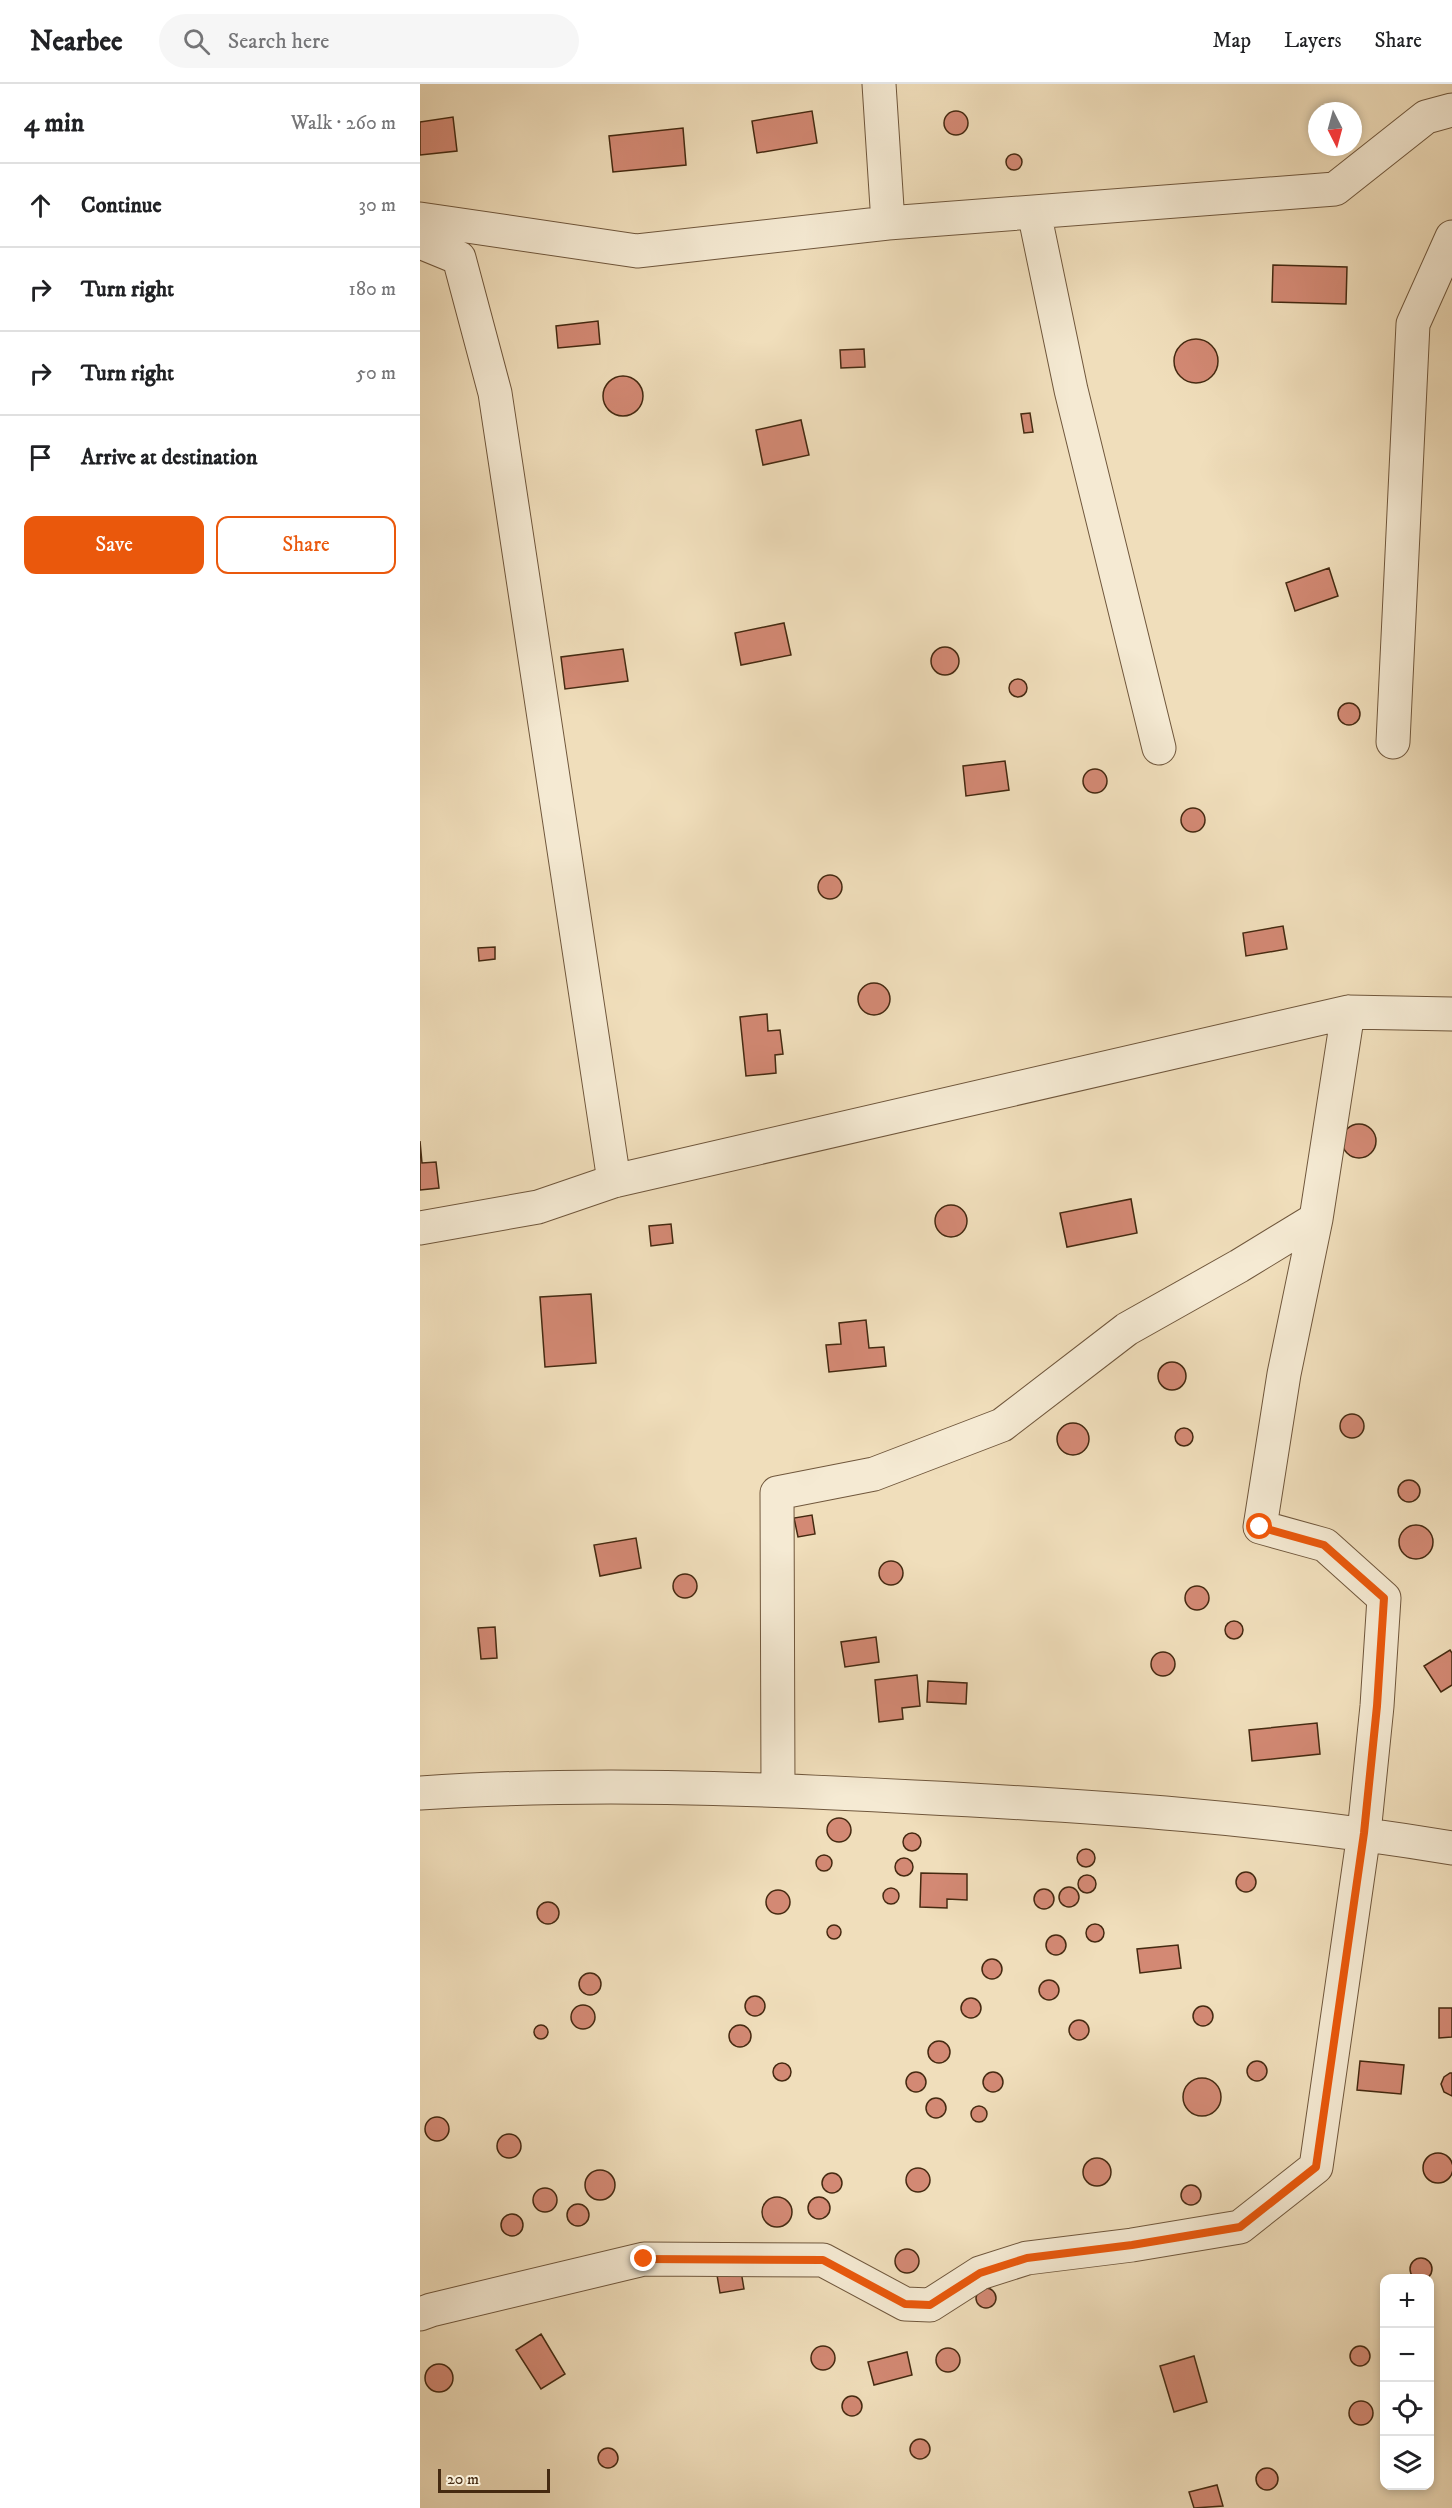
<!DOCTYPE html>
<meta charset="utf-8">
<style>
:root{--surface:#fff;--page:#f6f6f6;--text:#202124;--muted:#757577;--line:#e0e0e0;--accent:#ea580c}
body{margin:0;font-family:"IM FELL DW Pica",serif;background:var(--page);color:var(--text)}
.controls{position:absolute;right:18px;bottom:18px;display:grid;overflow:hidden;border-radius:12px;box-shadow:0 3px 9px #0003}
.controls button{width:54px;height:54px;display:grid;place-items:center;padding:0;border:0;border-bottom:2px solid var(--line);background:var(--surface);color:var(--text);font:30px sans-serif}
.compass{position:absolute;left:888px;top:18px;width:54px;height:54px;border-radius:50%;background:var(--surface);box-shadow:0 3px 9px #0003;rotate:174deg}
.scale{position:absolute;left:18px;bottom:15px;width:112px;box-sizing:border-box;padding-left:6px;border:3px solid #452a11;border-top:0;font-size:16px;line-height:21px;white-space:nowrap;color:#452a11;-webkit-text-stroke:4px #f5ead3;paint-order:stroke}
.stop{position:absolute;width:18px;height:18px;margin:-14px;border:4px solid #ea580c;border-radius:50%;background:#fff}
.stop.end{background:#ea580c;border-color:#fff;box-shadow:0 2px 6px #0008}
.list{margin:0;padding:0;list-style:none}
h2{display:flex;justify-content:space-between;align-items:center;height:78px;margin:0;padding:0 24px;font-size:26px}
h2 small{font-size:20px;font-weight:400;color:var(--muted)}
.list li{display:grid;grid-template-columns:39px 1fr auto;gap:18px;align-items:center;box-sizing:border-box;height:84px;padding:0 24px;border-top:2px solid var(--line)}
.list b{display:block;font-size:22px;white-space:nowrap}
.list em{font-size:20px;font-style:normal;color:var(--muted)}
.actions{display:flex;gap:12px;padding:18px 24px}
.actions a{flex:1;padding:14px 0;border:2px solid var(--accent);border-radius:12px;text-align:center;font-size:21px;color:var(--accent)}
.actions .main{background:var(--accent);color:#fff}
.icon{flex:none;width:33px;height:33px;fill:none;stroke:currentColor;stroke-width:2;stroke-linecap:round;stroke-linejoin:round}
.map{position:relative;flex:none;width:1032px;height:2424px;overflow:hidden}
header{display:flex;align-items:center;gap:36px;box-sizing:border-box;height:84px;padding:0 30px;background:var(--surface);border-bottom:2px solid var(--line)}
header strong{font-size:28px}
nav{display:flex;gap:33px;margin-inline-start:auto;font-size:21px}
.search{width:420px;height:54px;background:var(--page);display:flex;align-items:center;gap:15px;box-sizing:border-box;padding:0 21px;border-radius:33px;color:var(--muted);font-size:22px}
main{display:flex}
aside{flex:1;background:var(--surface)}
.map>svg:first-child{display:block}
.building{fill:#d38974;stroke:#452a11;stroke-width:1.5}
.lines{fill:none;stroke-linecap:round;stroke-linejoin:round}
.minor-casing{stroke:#70573c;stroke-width:35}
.minor{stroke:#f5ead3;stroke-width:33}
.route{stroke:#ea580c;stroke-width:8}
</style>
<header>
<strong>Nearbee</strong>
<div class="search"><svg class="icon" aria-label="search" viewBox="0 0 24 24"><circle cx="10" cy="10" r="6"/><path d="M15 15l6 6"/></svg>Search here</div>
<nav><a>Map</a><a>Layers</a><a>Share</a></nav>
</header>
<main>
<aside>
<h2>4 min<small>Walk · 260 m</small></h2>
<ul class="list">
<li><svg class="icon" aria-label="ahead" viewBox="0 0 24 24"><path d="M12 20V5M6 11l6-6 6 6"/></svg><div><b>Continue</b></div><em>30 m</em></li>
<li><svg class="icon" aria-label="right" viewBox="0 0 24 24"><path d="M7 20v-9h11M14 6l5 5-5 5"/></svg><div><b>Turn right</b></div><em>180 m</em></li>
<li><svg class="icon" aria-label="right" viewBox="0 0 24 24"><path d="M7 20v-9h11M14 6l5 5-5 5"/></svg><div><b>Turn right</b></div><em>50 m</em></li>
<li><svg class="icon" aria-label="arrive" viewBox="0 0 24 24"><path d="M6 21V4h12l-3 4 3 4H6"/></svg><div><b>Arrive at destination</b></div></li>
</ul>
<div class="actions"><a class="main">Save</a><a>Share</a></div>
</aside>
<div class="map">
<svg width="1032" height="2424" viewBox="0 0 1032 2424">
<rect width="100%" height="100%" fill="#f0debb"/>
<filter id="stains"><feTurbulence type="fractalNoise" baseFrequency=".00333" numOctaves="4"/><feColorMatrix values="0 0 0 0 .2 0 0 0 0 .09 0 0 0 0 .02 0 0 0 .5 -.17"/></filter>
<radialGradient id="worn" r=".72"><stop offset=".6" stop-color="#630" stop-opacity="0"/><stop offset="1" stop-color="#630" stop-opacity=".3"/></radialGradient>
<path class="building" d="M392,27L397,59L337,69L332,37Z
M524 39a12 12 0 1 1 24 0a12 12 0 1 1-24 0Z
M33,33L37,67L0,71V38Z
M263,44L266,81L193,88L189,52Z
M586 78a8 8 0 1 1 16 0a8 8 0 1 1-16 0Z
M853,181L927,183L926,220L852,218Z
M178,237L180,260L138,264L136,242Z
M754 277a22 22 0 1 1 44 0a22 22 0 1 1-44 0Z
M444,265L445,283L421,284L420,266Z
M183 312a20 20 0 1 1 40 0a20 20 0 1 1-40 0Z
M610,329L613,348L604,349L601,330Z
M381,336L389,371L343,381L336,346Z
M909,484L918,512L875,527L866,499Z
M364,539L371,571L321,581L315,549Z
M511 577a14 14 0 1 1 28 0a14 14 0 1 1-28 0Z
M203,565L208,597L145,605L141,573Z
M589 604a9 9 0 1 1 18 0a9 9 0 1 1-18 0Z
M918 630a11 11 0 1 1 22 0a11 11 0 1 1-22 0Z
M585,677L589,706L546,712L543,682Z
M663 697a12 12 0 1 1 24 0a12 12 0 1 1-24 0Z
M761 736a12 12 0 1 1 24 0a12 12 0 1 1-24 0Z
M398 803a12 12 0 1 1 24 0a12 12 0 1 1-24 0Z
M863,842L867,865L826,872L823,849Z
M75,863V875L59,877L58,864Z
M438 915a16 16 0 1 1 32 0a16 16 0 1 1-32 0Z
M347,930L348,947L360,946L363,970L355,971L356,989L326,992L320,933Z
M922 1057a17 17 0 1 1 34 0a17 17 0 1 1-34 0Z
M0,1057L2,1079L16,1078L19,1104L0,1106Z
M711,1115L717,1149L647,1163L640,1129Z
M515 1137a16 16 0 1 1 32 0a16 16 0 1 1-32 0Z
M251,1140L253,1159L231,1162L229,1142Z
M171,1210L176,1279L125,1283L120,1213Z
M446,1236L449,1264L464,1263L466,1282L409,1288L406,1261L421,1260L419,1239Z
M738 1292a14 14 0 1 1 28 0a14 14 0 1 1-28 0Z
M920 1342a12 12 0 1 1 24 0a12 12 0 1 1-24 0Z
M637 1355a16 16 0 1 1 32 0a16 16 0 1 1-32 0Z
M755 1353a9 9 0 1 1 18 0a9 9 0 1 1-18 0Z
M978 1407a11 11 0 1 1 22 0a11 11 0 1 1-22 0Z
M392,1431L395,1450L378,1453L374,1434Z
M979 1458a17 17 0 1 1 34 0a17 17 0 1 1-34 0Z
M216,1454L221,1484L180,1492L174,1461Z
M459 1489a12 12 0 1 1 24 0a12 12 0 1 1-24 0Z
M253 1502a12 12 0 1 1 24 0a12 12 0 1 1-24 0Z
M765 1514a12 12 0 1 1 24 0a12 12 0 1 1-24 0Z
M805 1546a9 9 0 1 1 18 0a9 9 0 1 1-18 0Z
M75,1543L77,1574L61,1575L58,1544Z
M456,1553L459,1578L425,1583L421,1558Z
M1030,1566L1032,1569V1601L1021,1608L1004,1582Z
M731 1580a12 12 0 1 1 24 0a12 12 0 1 1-24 0Z
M497,1591L500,1622L482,1624L483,1635L459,1638L455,1596Z
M508,1597L547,1599L546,1620L507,1618Z
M897,1639L900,1670L832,1677L829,1646Z
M407 1746a12 12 0 1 1 24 0a12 12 0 1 1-24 0Z
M483 1758a9 9 0 1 1 18 0a9 9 0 1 1-18 0Z
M657 1774a9 9 0 1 1 18 0a9 9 0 1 1-18 0Z
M396 1779a8 8 0 1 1 16 0a8 8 0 1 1-16 0Z
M475 1783a9 9 0 1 1 18 0a9 9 0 1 1-18 0Z
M816 1798a10 10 0 1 1 20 0a10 10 0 1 1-20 0Z
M501,1789L547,1790V1816L527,1815V1824L500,1823Z
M658 1800a9 9 0 1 1 18 0a9 9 0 1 1-18 0Z
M639 1813a10 10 0 1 1 20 0a10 10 0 1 1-20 0Z
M463 1812a8 8 0 1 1 16 0a8 8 0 1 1-16 0Z
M614 1815a10 10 0 1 1 20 0a10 10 0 1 1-20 0Z
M346 1818a12 12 0 1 1 24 0a12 12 0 1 1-24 0Z
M117 1829a11 11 0 1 1 22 0a11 11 0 1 1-22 0Z
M666 1849a9 9 0 1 1 18 0a9 9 0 1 1-18 0Z
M407 1848a7 7 0 1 1 14 0a7 7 0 1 1-14 0Z
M626 1861a10 10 0 1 1 20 0a10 10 0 1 1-20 0Z
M758,1861L761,1884L720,1889L717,1865Z
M562 1885a10 10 0 1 1 20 0a10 10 0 1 1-20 0Z
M159 1900a11 11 0 1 1 22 0a11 11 0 1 1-22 0Z
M619 1906a10 10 0 1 1 20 0a10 10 0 1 1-20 0Z
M325 1922a10 10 0 1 1 20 0a10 10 0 1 1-20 0Z
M541 1924a10 10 0 1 1 20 0a10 10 0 1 1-20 0Z
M151 1933a12 12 0 1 1 24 0a12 12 0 1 1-24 0Z
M773 1932a10 10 0 1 1 20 0a10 10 0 1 1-20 0Z
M1019,1924H1032V1953L1019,1954Z
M649 1946a10 10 0 1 1 20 0a10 10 0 1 1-20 0Z
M114 1948a7 7 0 1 1 14 0a7 7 0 1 1-14 0Z
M309 1952a11 11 0 1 1 22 0a11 11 0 1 1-22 0Z
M508 1968a11 11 0 1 1 22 0a11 11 0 1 1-22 0Z
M940,1977L984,1981L981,2010L937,2006Z
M827 1987a10 10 0 1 1 20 0a10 10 0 1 1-20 0Z
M353 1988a9 9 0 1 1 18 0a9 9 0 1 1-18 0Z
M563 1998a10 10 0 1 1 20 0a10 10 0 1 1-20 0Z
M486 1998a10 10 0 1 1 20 0a10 10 0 1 1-20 0Z
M1030,1989H1032V2012L1024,2008L1021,2000L1024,1993Z
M763 2013a19 19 0 1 1 38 0a19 19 0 1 1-38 0Z
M506 2024a10 10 0 1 1 20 0a10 10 0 1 1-20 0Z
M551 2030a8 8 0 1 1 16 0a8 8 0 1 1-16 0Z
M5 2045a12 12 0 1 1 24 0a12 12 0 1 1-24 0Z
M77 2062a12 12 0 1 1 24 0a12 12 0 1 1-24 0Z
M1003 2084a15 15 0 1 1 30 0a15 15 0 1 1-30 0Z
M663 2088a14 14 0 1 1 28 0a14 14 0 1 1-28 0Z
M486 2096a12 12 0 1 1 24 0a12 12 0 1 1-24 0Z
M165 2101a15 15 0 1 1 30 0a15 15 0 1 1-30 0Z
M402 2099a10 10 0 1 1 20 0a10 10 0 1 1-20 0Z
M761 2111a10 10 0 1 1 20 0a10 10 0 1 1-20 0Z
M113 2116a12 12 0 1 1 24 0a12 12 0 1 1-24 0Z
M342 2128a15 15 0 1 1 30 0a15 15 0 1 1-30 0Z
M388 2124a11 11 0 1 1 22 0a11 11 0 1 1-22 0Z
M147 2131a11 11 0 1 1 22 0a11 11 0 1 1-22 0Z
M81 2141a11 11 0 1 1 22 0a11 11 0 1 1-22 0Z
M475 2177a12 12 0 1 1 24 0a12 12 0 1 1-24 0Z
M990 2185a11 11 0 1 1 22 0a11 11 0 1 1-22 0Z
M320,2181L324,2205L300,2209L296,2185Z
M556 2214a10 10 0 1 1 20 0a10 10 0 1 1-20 0Z
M121,2250L145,2290L121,2305L96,2266Z
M930 2272a10 10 0 1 1 20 0a10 10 0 1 1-20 0Z
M391 2274a12 12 0 1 1 24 0a12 12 0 1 1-24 0Z
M516 2276a12 12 0 1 1 24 0a12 12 0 1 1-24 0Z
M487,2268L492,2291L454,2301L448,2278Z
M774,2272L787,2318L754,2328L740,2282Z
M5 2294a14 14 0 1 1 28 0a14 14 0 1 1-28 0Z
M422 2322a10 10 0 1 1 20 0a10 10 0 1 1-20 0Z
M929 2329a12 12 0 1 1 24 0a12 12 0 1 1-24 0Z
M490 2365a10 10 0 1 1 20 0a10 10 0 1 1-20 0Z
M178 2374a10 10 0 1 1 20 0a10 10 0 1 1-20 0Z
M836 2395a11 11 0 1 1 22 0a11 11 0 1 1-22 0Z
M797,2401L803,2422L774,2424L769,2408Z"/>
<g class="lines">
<g class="minor-casing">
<path id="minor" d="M459,0L468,139
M614,128L651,306L739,664
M0,135L217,167L468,139L915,105L1006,33L1032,26
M0,158L39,174L75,309L194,1097
M973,658L993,240L1032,153
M0,1144L118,1123L194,1097L928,928L1032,930
M358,1706L357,1409L454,1390L582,1341L707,1245L819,1182L896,1135
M0,1709C165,1698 329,1704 494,1713C674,1722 854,1734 1032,1764
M0,2230L11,2226L224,2175L403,2176L485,2220L510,2221L560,2189L607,2174L712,2161L820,2143L896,2083L944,1749L957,1622L964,1514L905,1461L840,1443L864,1290L896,1135L928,928"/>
</g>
<use href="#minor" class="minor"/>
</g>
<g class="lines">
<path class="route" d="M224,2175L403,2176L485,2220L510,2221L560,2189L607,2174L712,2161L820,2143L896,2083L944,1749L957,1622L964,1514L904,1461L840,1443"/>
</g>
<rect width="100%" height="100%" filter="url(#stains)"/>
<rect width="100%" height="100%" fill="url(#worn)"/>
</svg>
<div class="controls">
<button>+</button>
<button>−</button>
<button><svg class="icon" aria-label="locate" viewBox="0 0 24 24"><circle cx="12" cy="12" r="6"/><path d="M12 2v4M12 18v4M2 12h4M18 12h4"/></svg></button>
<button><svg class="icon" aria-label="layers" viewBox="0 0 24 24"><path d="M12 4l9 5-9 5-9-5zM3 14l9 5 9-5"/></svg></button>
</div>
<svg class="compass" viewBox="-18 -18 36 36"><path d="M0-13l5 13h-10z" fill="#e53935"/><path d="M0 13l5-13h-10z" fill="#757577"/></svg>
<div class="scale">20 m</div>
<div class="stop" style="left:840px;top:1443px"></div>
<div class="stop end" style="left:224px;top:2175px"></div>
</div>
</main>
